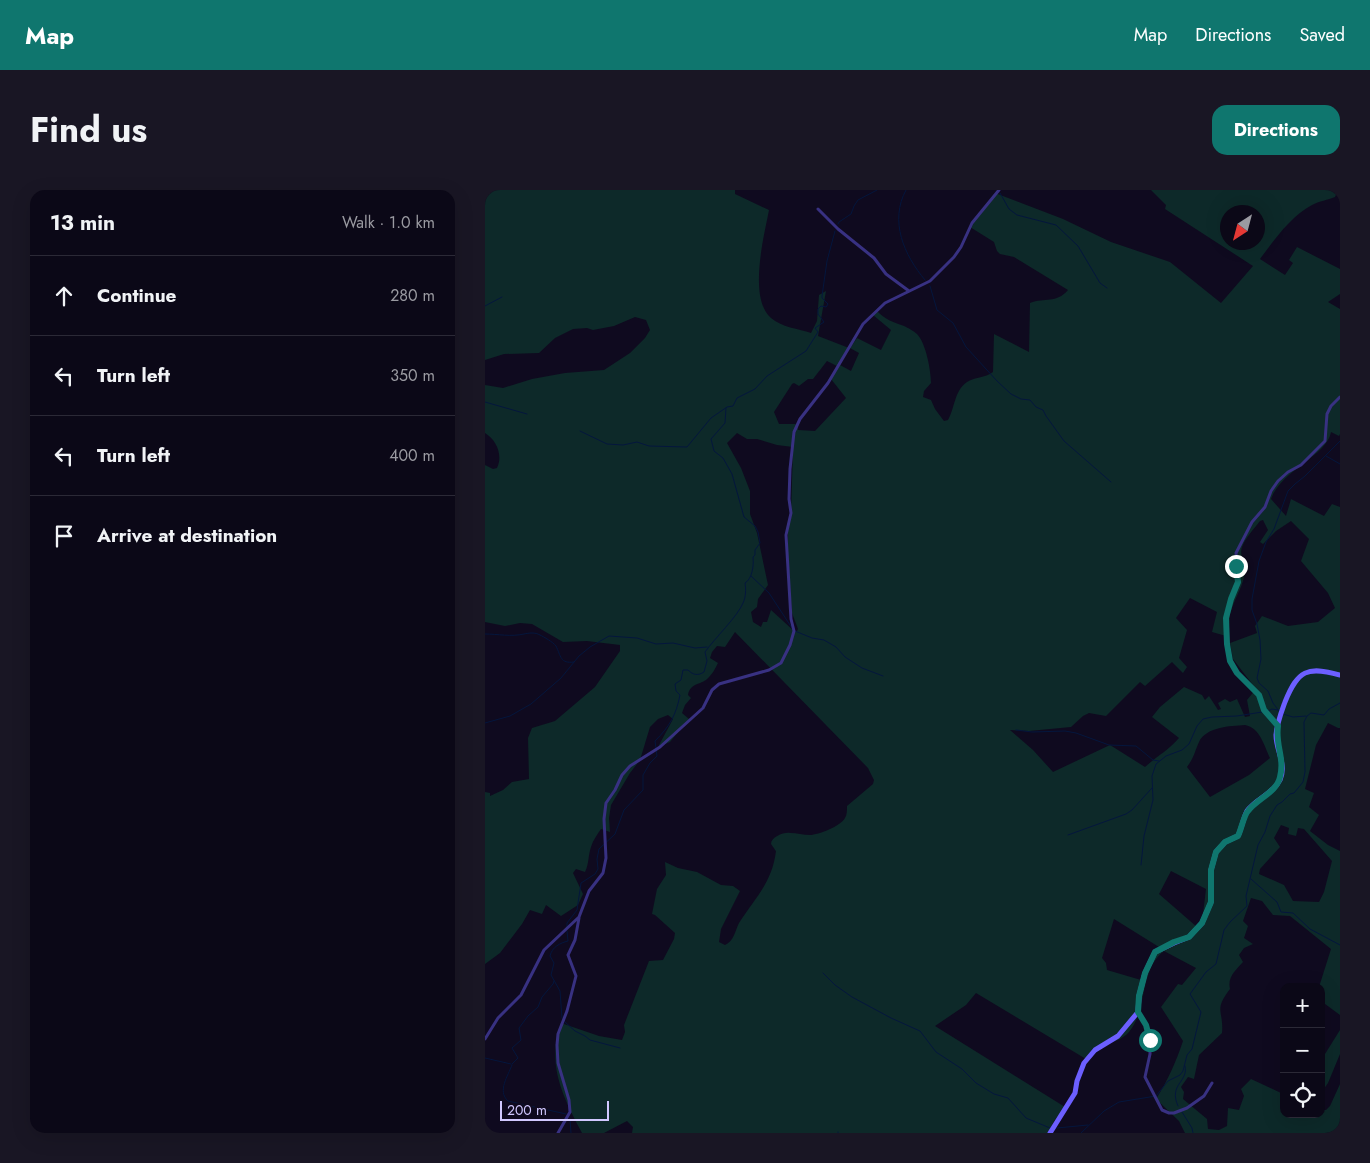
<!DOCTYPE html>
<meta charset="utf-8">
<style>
:root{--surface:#0b0817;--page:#191624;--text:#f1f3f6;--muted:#9a9aa1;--line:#2b2936;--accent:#0f766e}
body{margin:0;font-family:Jost,sans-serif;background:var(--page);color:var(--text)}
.controls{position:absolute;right:15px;bottom:15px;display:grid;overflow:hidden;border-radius:10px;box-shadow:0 5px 20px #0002}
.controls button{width:45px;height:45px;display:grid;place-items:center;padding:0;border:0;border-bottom:1px solid var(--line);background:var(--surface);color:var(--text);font:25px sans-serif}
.compass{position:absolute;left:735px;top:15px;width:45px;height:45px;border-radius:50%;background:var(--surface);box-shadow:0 5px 20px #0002;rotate:216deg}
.scale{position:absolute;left:15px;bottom:12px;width:109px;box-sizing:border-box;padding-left:5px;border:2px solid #d1c8ff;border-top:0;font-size:14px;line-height:18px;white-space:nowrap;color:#d1c8ff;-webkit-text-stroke:4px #0f0a1f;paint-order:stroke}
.stop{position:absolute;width:15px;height:15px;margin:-11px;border:4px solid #0f766e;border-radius:50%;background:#fff}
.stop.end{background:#0f766e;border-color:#fff;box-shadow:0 1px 5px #0008}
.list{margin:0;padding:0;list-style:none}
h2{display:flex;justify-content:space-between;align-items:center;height:65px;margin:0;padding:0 20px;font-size:21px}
h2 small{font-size:16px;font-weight:400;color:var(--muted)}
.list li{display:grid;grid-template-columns:32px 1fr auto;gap:15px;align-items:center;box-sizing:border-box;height:80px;padding:0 20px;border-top:1px solid var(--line)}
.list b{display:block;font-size:19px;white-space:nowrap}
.list em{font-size:16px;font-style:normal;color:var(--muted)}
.icon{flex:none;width:28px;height:28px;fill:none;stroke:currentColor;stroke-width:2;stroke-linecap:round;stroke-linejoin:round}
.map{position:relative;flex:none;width:855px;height:943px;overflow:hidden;border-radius:15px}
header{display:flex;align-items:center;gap:30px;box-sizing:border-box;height:70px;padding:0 25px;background:var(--accent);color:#fff}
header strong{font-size:24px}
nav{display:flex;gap:28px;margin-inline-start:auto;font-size:18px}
.intro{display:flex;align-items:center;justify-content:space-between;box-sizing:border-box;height:120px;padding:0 30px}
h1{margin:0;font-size:35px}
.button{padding:12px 22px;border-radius:15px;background:var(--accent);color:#fff;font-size:18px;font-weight:700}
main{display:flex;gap:30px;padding:0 30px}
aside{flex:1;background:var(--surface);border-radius:15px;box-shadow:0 5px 20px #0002}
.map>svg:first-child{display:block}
.green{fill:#0d2929;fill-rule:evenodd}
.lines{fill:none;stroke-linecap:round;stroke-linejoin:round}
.stream{stroke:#04163d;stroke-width:1}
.street{stroke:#383182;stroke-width:3}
.secondary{stroke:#6c5fff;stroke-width:5}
.route{stroke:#0f766e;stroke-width:6}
</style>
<header>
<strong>Map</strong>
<nav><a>Map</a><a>Directions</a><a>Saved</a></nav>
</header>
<div class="intro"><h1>Find us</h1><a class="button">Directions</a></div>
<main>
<aside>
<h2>13 min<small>Walk · 1.0 km</small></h2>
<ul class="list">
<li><svg class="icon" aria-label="ahead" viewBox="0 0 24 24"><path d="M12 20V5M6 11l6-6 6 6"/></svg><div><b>Continue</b></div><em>280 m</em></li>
<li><svg class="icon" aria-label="left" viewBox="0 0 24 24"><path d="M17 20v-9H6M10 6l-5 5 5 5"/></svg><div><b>Turn left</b></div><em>350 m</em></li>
<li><svg class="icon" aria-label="left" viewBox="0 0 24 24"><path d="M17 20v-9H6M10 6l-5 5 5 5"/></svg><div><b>Turn left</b></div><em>400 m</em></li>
<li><svg class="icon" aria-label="arrive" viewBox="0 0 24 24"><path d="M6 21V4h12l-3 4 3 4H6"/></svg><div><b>Arrive at destination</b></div></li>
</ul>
</aside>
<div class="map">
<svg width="855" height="943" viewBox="0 0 855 943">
<rect width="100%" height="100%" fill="#0f0a1f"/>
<path class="green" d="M0,0H250V4L284,20C279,46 263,108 286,128C296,137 314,139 326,143L332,131L334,105L341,101L333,146L364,158L355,175L366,181L374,163L365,158L372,148L396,160L406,140L388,125L392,121C399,129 410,133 419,136C423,138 429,141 432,144C441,153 446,181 446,193L439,201L438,207L446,210L450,219L459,231L463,230C470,218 469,201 482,192C489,187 500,188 508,182L509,144L544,162L545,113C560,107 571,114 583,100L529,67L515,64L512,61L509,52L485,37L510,3L578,29L626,52L685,72L736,113L768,76L680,19L681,15L666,0H853L850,7C843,10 834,11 827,15C805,27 790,49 775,69L800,85L808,73L804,70L812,57L855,79V104L843,112L855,119V244L854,246L846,242C842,266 797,279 786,309L801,326L806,309L839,326L847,314L855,317V538H853L843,533L831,555L820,599L829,603L824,617L834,625L825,641L843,655L855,661V825L836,811V797H834L846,759L805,726L788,725L777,711L766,708L758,731L763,736L759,748L768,754L759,758L754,765L758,772C751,780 742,787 745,799C728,821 739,820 737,843L714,865L709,889L703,887L696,897L699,902L698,909L722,929L723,939L734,940L742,936L743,918L754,920L759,906L756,899L766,889L796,903L799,896V924H836V920H841L845,916L855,894V943H700L694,931L671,909C683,890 691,872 698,851L676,817L693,794L697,795L711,778L679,761C654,780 663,819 644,842C637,850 628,851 620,856C613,860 607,865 601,869L491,803L481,815L450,836L580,917L569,931L563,943H147L148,937L142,931L119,943H97C78,907 61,874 76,833L114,846L137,850L140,842L139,835L164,771L178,770L189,749L190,743L170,725L167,724L172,699L181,685L180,672L193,678L212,682L236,695L248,696L255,701L236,739L234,752L240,755C249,751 250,741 254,733C270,708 287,693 291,661C290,660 287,655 286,654C286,647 299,642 305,643C312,643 318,645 325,645C333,645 356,636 360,628C362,625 362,620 362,616L388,594L389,590L383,578L250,442L240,457L232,456L227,462L225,468L233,473C230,479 227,485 221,490C213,495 205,494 203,505L206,508L200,515L197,523L204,529L185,552L173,557L188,529L183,525L173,529L165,537L155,570L145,583L126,615L124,628L125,642L116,639C112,645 108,650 106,657C103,666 104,674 100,682L91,679L88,683L98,704L93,715L76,726L61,715L57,724L45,720L37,734L15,763L0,774V602L5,603V606L18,600L27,592L44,589L43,548L47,538L70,531L110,497L135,461V455L102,451L78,452L47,434L35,433L20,436L0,432V275L8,279L12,278C18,266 12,250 0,243V195L18,198L47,189L80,183L119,180L145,163L160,148L165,140L161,130L150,127L129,136L108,140L102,138L88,139L70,148L54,163L19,164L0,170ZM742,22H772V52H742ZM342,171L352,176L346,189L361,208L330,241L313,240V236L310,234H294L289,222L307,194L309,193L314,196L323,189H328ZM252,243L262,249H272L292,255L308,257L306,324L303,338V368L307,423L313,439L312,441H309L286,420L282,432H278L276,437L268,432L266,422L272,417L273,409L283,395L272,343L265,324V301L256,278L242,253ZM778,330L783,340L775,352L778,354L791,341L806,331L824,349L816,371L843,403L850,418L833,432L803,436L777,426L770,436L772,443L745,453L748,469L771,499L762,510L765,526L760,527L752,509L745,512L740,509L733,513L736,519L733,520L724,506L720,510L717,505L699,497L675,517L667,527L694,548C684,560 672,566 660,577L625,555L568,582L548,560L525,540L544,541L586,537L598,526L604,523L621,526L655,492L660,496L687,472L698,483L702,477L694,468L702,440L691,428L705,408L732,422L727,442L741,446C745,439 744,432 745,424C749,409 760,394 760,379C760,372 754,365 757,357C761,347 769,339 775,331ZM760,535C775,538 779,555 785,568L764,585L725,607L702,577C710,566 709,563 714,552C721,537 745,536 760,535ZM796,635L804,638L803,644L811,646L813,638L819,639L847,671L839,702L834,712L808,711L799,695L774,684L775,679L795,657L789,648ZM686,681L721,699L718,724L712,737L674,704ZM629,729L674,757L669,762L656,790L622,780L621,773L617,768Z
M855,840V864L843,893L836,903V865L840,864Z"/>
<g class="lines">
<path class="stream" d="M421,0C404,31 419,65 440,90
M515,3L524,19L532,25L571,35L593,56L615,93L622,98
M353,34L354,32L366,24L369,16L373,10L392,0
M445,96L452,120L468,133L481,157L512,191L526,204L536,209L545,210L551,217L558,220L561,226L579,251L626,292
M0,116L17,107
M0,212L42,224
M95,241L122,254L138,255L152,252L164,256L202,257L226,228L242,217L248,216L252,208L270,199L282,186L321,161L333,142L330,138L339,132L333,124V119L336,116L341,117L343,114L337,108V106L342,71L350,41
M841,266L855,274
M266,386L284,403L307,438
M310,441L327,448L339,450L351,457L360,467L377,478L398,486
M0,444C13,444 26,447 39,444C44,443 50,442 55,445C59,447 68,452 71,456C76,466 75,474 89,472
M783,521L787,519L793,520
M794,521L788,513L783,501L774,493L772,488L776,469L775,450L772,434L767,420V409L774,371L781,352L789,339L803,301L810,294L820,286L855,251
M798,524L808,527L821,526
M0,533L25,526L46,514L76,488L94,466L105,457L124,446L152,448L171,454L188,453L210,458L222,457
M531,540L547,542L580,541L591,543L624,555L651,556L668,570L674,571
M583,645L641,624L647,620L667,598
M656,675L659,646L668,610L667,586L671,574L681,566L697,560L704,554L712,536L718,529L727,527L752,526L777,522
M766,689L792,712L796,722L808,723L825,739L855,755
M82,737V733L92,720L96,693L110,684L113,679L112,669L114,659L130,644L139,620L158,600V585L165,573L172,566L170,551C185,536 191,525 195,505L191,501L190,494L196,490L198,480H203C208,485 213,486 219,482L222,471L220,462C229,449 253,426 258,413C261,407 261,399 260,393C267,389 269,376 268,367L270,365V360L275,353L273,342L270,336L259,327L247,284L238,268L229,261L226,249L240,233L241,218
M338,783L350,795L367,807L406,828L435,841L451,862L477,879L491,893L509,904L523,908L541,928L565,938
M77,828L75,801L66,785L69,773L65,766C67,757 75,753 83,751L82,741
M80,832L90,841L100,846L105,850L135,858
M0,868L26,874
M27,874L33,868L27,858L36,850L34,838L43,826L53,817L57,807L68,794L69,791
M27,875C23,886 12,901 23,911L81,924
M693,916C683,894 704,892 700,876
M697,922L707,938L708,943
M85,929L86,943
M572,938L603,935
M353,943V942
M596,943L619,921L634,912L671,906L683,891L695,885L698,881L702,865L707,859L716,822L705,804L721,782L731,774L739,740L745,732L762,716L761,706L773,655L780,642L785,626L792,615L797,612L805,604L809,603L818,592L820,582L819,532L822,526L826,523L839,525L844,519L855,513"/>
<path class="street" d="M333,19L353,39L389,68L401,84L424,101
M792,536L779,520L774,505L752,483L745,471L742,454L741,428L746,409L753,391L751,363L767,332L780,317L786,301L793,291L803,282L816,275L840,251L842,224L846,216L855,207
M653,823L661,835L665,850V864L660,887L677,920L684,923H689L702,918L719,906L727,893
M0,849L13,828L36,805L59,760L94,727L104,701L118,683L121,668L119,629L121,613L130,600L137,585L145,576L175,557L218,518L227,500L234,494L284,480L296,473L305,455L309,441L306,429L301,345L306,323L304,309L305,279L309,242L315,229L343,193L378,134L400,113L445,91L469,67L476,57L487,33L514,0
M73,943L85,922L84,910L73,873L72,855L73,844L82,821L91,786L83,765L90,750L94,728"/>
<path class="secondary" d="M565,943L590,903L592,891L599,873L610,860L633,846L653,822L654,806L660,783L670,762L689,753L704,747L717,733L726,712V680L731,662L740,652L753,646C756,640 759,626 762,621C770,609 788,604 795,590C802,574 791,561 791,545C792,533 796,523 800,512C813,480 822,476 855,485"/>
</g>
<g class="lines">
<path class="route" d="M665,850L661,835L653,822L654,806L660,783L670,762L689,752L704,747L717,733L726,712V680L731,662L740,652L753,646C756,640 759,625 763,621C772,609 792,602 795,587C800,568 790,555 793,536L779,520L774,505L752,483L745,471L742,454L741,428L746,409L753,392L751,376"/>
</g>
</svg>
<div class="controls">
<button>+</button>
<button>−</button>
<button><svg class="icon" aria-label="locate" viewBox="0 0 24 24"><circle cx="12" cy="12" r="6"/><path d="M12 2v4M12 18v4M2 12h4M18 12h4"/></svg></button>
</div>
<svg class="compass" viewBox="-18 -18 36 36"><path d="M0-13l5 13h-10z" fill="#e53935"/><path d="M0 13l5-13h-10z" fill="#9a9aa1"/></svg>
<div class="scale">200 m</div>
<div class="stop" style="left:665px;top:850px"></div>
<div class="stop end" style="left:751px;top:376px"></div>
</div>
</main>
